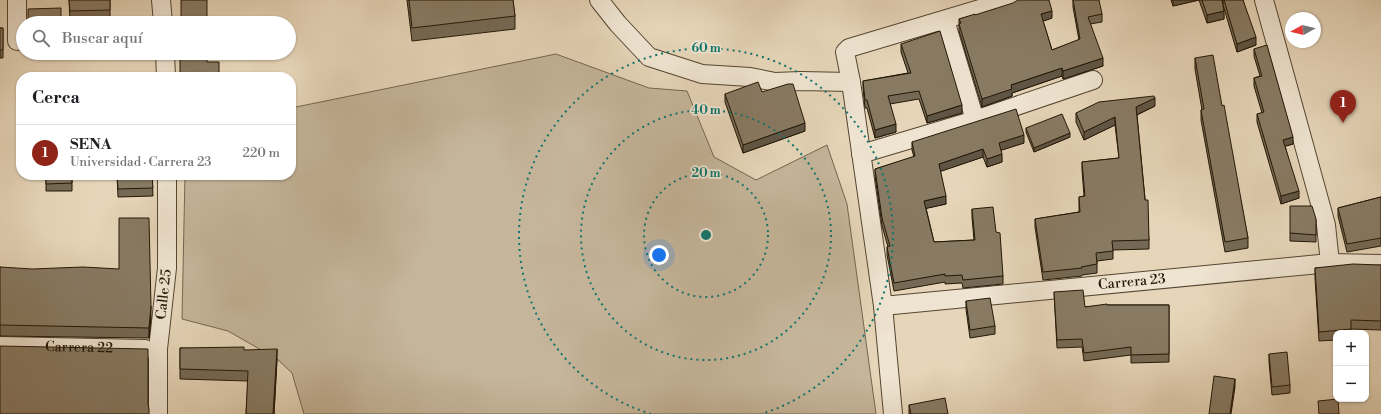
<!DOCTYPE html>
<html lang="es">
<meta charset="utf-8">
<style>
:root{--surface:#fff;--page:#f6f6f6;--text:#202124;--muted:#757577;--line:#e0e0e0;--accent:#8f2418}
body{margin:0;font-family:"Libre Bodoni",serif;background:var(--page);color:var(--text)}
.controls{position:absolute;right:12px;bottom:12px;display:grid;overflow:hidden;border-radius:8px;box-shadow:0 1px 3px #0004}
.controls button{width:36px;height:36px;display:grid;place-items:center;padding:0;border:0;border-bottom:1px solid var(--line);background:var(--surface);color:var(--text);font:20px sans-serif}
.compass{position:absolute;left:1285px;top:12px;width:36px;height:36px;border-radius:50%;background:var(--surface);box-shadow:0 1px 3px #0004;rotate:262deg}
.you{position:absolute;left:659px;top:255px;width:14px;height:14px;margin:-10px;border:3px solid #fff;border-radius:50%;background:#1a73e8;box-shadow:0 0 0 6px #1a73e833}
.badge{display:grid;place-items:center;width:26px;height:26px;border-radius:50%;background:var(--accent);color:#fff;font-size:13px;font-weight:700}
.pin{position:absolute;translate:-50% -33px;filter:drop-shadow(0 1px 2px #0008)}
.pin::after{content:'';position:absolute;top:21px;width:14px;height:12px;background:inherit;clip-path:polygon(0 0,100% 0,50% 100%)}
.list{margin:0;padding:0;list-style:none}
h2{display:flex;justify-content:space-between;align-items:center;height:52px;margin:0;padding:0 16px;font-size:17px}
h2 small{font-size:13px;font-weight:400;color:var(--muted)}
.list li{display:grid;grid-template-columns:26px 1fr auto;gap:12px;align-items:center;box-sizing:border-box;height:56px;padding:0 16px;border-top:1px solid var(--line)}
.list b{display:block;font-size:15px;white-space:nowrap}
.list p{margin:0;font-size:13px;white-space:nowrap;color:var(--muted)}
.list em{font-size:13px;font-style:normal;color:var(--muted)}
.icon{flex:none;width:22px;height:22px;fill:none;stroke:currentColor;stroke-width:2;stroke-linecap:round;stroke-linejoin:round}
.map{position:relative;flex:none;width:1381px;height:414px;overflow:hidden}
.search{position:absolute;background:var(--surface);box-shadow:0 1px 3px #0004;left:16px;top:16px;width:280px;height:44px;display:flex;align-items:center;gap:10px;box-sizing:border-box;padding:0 14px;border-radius:22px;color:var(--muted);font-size:15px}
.panel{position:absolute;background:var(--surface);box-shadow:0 1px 3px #0004;left:16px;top:72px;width:280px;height:108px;border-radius:16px}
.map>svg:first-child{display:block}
.green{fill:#c5b59a;stroke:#746650}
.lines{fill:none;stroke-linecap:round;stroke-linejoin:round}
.street-casing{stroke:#544632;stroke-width:20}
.street{stroke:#efe4d1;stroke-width:18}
.wall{fill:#756955;stroke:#231706}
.shaded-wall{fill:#5f5545;stroke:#231706}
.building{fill:#887a63;stroke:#231706}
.ring{fill:none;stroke:#0f766e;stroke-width:2;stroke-dasharray:2 4}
.labels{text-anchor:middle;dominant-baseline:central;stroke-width:3.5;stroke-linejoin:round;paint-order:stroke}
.street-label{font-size:14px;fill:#231706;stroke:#efe4d1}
.centre{fill:#0f766e;stroke:#efe4d1;stroke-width:2}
.ring-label{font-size:12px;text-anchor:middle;font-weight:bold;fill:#0f766e;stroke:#efe4d1;stroke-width:3.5;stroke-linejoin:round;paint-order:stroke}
</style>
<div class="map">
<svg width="1381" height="414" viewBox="0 0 1381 414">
<rect width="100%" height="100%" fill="#e6d5b8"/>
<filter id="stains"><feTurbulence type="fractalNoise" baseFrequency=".005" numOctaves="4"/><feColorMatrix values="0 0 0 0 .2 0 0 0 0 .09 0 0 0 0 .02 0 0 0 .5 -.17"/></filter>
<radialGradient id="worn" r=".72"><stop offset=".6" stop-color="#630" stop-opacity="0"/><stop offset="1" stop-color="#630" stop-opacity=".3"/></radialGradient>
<path class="green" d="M556,54L649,88L687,91L714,157L756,180L827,145L847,204L876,414H304L292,373L277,359L228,331L182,319L185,175H291V108Z"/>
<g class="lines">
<g class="street-casing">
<g id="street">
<path d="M17,0V41"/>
<path d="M161,0L163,23"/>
<path d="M599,0L618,24L649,57L702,74L750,77L775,82L800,81L851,82"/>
<path d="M1264,0L1326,225L1330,263"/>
<path d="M945,20L975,120"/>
<path d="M165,53L166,77"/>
<path d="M861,154L975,120L1093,80"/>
<path id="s1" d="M883,306L1330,263L1381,264"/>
<path id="s2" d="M0,346L145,349"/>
<path id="s3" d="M158,414V349L167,268V175"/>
<path d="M893,414L883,306L851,82L845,52L849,48L1010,0"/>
</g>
</g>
<use href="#street" class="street"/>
</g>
<path class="wall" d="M69,0H110V20L70,21Z
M407,0H513L515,16V29L412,41Z
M1073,0L1102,14V22L1090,24L1103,66L1063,79L1062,76L1012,93V96L982,107L959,31V19L975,15L1052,18L1043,21L1052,50L1079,40L1073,7Z
M1171,0H1222L1223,4V0H1243L1256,45L1237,52L1223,5L1224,19L1207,23L1199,0L1173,6Z
M0,28H3V58H0Z
M901,44L962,113L927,123L919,99L890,104L896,132L875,138L867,108H865L863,88V81L908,73L901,52Z
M1254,49L1293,144L1285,146L1299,198L1281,204L1257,122V114L1262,113L1254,86V78L1260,76L1254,56Z
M1195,58L1222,106L1248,238V248L1225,252L1201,120V110H1202L1195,69Z
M762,92L805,131L743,153L725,102V94Z
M1155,106L1137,115L1149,240V249L1113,250V259L1097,261V273L1082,275V276L1043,280L1035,227V219L1079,212V197L1084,196L1082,170V162L1119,158L1115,125L1084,140L1076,122V113Z
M1026,128L1070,137L1034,152L1026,132Z
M912,142L1024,143L1001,150L1002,162L987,167L983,157L940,171L946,204L926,208L934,242L974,240L972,217V209L1003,276V284L963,288L962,283L945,284V282L894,291L887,255V247H888L882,226L875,176V169L914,157L912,150Z
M46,175H72V191H46Z
M117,175H152L153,196L118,197Z
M1381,197V246L1347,252L1338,216V208Z
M1316,219V242L1290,241V233Z
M1381,265V330L1351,329V333H1336V340L1319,341L1315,278V268Z
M0,267L151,317L149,338L0,336Z
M1054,292L1085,307L1107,305H1169V362L1131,363V355L1084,361L1082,347L1057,348Z
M966,301L995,326V334L970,338L966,309Z
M180,348L244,350L277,359L274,414H246L248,381L180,379Z
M1269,354L1290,385V393L1272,395L1269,362Z
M909,405L948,414H909Z"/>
<path class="shaded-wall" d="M1173,0H1199L1173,6Z
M1052,11V18L1041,22V14Z
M1224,11V19L1207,23V15Z
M1256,37V45L1237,52V44Z
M1103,58V66L1063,79V71Z
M1062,68V76L1012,93V96L982,107V99L1011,85Z
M1155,98V106L1136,115V107Z
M962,105V113L927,123V116Z
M1115,117V125L1084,140V132Z
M805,123V131L743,153V145Z
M896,124V132L875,138V130Z
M1070,133V137L1034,152V148Z
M1024,135V143L999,151V143Z
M1293,137V144L1283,147V140Z
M983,149V157L939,172V164Z
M1002,154V162L987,167V159Z
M1299,191V198L1281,204V196Z
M946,196V204L924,209V201Z
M151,306V317L149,338V328Z
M277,349V359L274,414H273Z
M1235,379V387L1231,414H1230Z"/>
<path class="building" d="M69,0H110V10L70,11Z
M181,0H207V23H181Z
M409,0H513L515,16L412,28Z
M1018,0H1049L1052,11L1041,14L1052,50L1080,39L1073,0H1099L1102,14L1088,17L1103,58L1063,71L1062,68L1011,85L1012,89L982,99L959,24L961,23L959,19L975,14V15L1013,3Z
M1202,0H1222L1224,11L1207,15Z
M1224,0H1243L1256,37L1237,44Z
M61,8V23H28V9Z
M0,28H3V50H0Z
M940,31L962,105L927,116L919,91L888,96L896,124L875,130L867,100H865L863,81L911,73L901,44Z
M1267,45L1293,137L1283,140L1299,191L1281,196L1257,114L1264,112L1254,78L1262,76L1254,49Z
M180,53H207V62H219V77H180Z
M1213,55L1222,106L1224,105L1248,238L1225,242L1201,110L1204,109L1195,58Z
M148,74V77H120V75Z
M758,82L762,92L788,84H793L805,123L743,145L725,94Z
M1154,96L1155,98L1136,107L1145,200H1148L1149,240L1112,241L1113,251L1096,253L1097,264L1081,267L1082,268L1043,272L1035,219L1080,212L1079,197L1085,196L1082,162L1119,158L1115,117L1084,132L1076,113L1099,102Z
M1016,109L1024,135L999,143L1002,154L987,159L983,149L939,164L946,196L924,201L934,242L975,240L972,209L993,207L996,232L1000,233L1003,276L963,280L962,275L945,276V274L894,283L887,247L890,246L882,218L875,169L915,156L912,142Z
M1062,114L1070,133L1034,148L1026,128Z
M46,175H72V183L46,184Z
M117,175H152L153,188L118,189Z
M1381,197V238L1347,244L1338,208Z
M1290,206H1312L1316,219V235L1290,233Z
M119,218H149L151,306L149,328L0,325V267L32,269L83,267L119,269Z
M1353,264L1381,265V321L1351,320V329L1319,332L1315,268Z
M1083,290L1085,307L1107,304V305H1169V354L1131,355V347L1084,353L1082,339L1057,340L1054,292Z
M990,298L995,326L970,330L966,301Z
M0,346L148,349V404L149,409V414H0Z
M244,347V350L277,349L273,414H246L248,371L180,369V348Z
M1287,352L1290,385L1272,387L1269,354Z
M1214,376L1235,379L1230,414H1209Z
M945,398L948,414H911L909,405Z
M1338,399L1339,414H1319L1318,401Z"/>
<g class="ring">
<circle cx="706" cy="235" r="62"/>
<circle cx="706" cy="235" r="125"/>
<path d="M651 414A187 187 0 1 1 761 414"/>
</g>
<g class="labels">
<g class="street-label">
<text stroke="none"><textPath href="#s1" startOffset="250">Carrera 23</textPath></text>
<text stroke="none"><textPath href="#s3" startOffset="120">Calle 25</textPath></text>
<text stroke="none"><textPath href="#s2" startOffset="79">Carrera 22</textPath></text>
</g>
</g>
<circle cx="706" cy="235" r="6" class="centre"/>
<g class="ring-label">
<text x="706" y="52">60 m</text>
<text x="706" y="114">40 m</text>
<text x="706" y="177">20 m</text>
</g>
<rect width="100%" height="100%" filter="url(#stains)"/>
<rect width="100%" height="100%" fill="url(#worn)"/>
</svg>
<div class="controls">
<button>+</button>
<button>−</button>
</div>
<svg class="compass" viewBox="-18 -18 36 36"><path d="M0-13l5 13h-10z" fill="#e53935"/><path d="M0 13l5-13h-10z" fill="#757577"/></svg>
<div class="you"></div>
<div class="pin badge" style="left:1343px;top:123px">1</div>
<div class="search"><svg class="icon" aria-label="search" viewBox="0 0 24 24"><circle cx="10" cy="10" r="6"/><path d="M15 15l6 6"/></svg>Buscar aquí</div>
<section class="panel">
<h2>Cerca<small></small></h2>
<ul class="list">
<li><span class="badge">1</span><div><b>SENA</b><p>Universidad · Carrera 23</p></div><em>220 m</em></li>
</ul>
</section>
</div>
